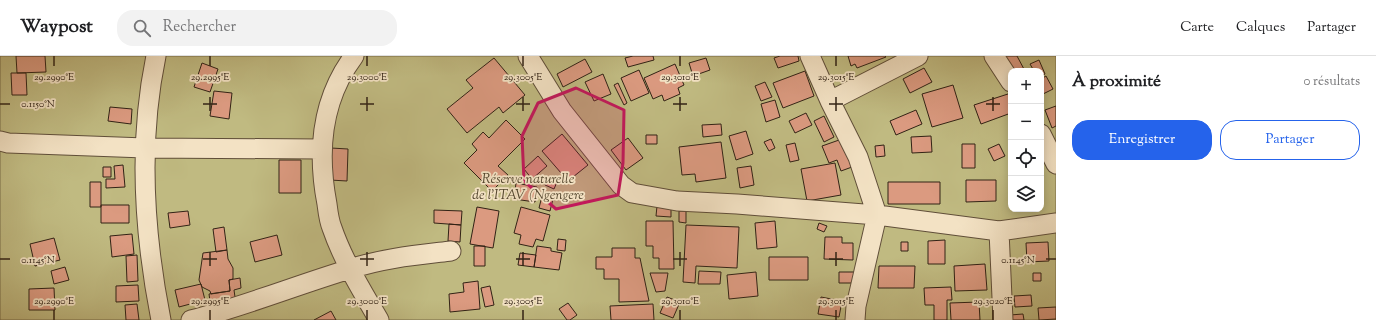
<!DOCTYPE html>
<html lang="fr">
<meta charset="utf-8">
<style>
:root{--surface:#fff;--page:#f2f2f2;--text:#202124;--muted:#757577;--line:#e0e0e0;--accent:#2563eb}
body{margin:0;font-family:"Sorts Mill Goudy",serif;background:var(--page);color:var(--text)}
.controls{position:absolute;right:12px;top:12px;display:grid;overflow:hidden;border-radius:8px;box-shadow:0 2px 10px #0003}
.controls button{width:36px;height:36px;display:grid;place-items:center;padding:0;border:0;border-bottom:1px solid var(--line);background:var(--surface);color:var(--text);font:20px sans-serif}
.list{margin:0;padding:0;list-style:none}
h2{display:flex;justify-content:space-between;align-items:center;height:52px;margin:0;padding:0 16px;font-size:17px}
h2 small{font-size:13px;font-weight:400;color:var(--muted)}
.actions{display:flex;gap:8px;padding:12px 16px}
.actions a{flex:1;padding:9px 0;border:1px solid var(--accent);border-radius:16px;text-align:center;font-size:14px;color:var(--accent)}
.actions .main{background:var(--accent);color:#fff}
.icon{flex:none;width:22px;height:22px;fill:none;stroke:currentColor;stroke-width:2;stroke-linecap:round;stroke-linejoin:round}
.map{position:relative;flex:none;width:1056px;height:264px;overflow:hidden}
header{display:flex;align-items:center;gap:24px;box-sizing:border-box;height:56px;padding:0 20px;background:var(--surface);border-bottom:1px solid var(--line)}
header strong{font-size:19px}
nav{display:flex;gap:22px;margin-inline-start:auto;font-size:14px}
.search{width:280px;height:36px;background:var(--page);display:flex;align-items:center;gap:10px;box-sizing:border-box;padding:0 14px;border-radius:16px;color:var(--muted);font-size:15px}
main{display:flex}
aside{flex:1;background:var(--surface)}
.map>svg:first-child{display:block}
.green{fill:#c0ba81;stroke:#786e4b;fill-rule:evenodd}
.building{fill:#db9a80;stroke:#312215}
.lines{fill:none;stroke-linecap:round;stroke-linejoin:round}
.street-casing{stroke:#604e39;stroke-width:21}
.street{stroke:#f3e2c4;stroke-width:19}
.marked{fill:#c2185b;fill-opacity:0.2;stroke:#c2185b;stroke-width:3;stroke-linejoin:round}
.ticks{fill:none;stroke:#312215;stroke-width:1.5}
.labels{text-anchor:middle;dominant-baseline:central;stroke-width:3.5;stroke-linejoin:round;paint-order:stroke}
.park-label{font-size:14px;font-style:italic;fill:#554830;stroke:#f3e2c4}
.ticks-label{font-size:10px;text-anchor:middle;fill:#312215;stroke:#f3e2c4;stroke-width:3.5;stroke-linejoin:round;paint-order:stroke}
</style>
<header>
<strong>Waypost</strong>
<div class="search"><svg class="icon" aria-label="search" viewBox="0 0 24 24"><circle cx="10" cy="10" r="6"/><path d="M15 15l6 6"/></svg>Rechercher</div>
<nav><a>Carte</a><a>Calques</a><a>Partager</a></nav>
</header>
<main>
<div class="map">
<svg width="1056" height="264" viewBox="0 0 1056 264">
<rect width="100%" height="100%" fill="#ecd3a5"/>
<filter id="stains"><feTurbulence type="fractalNoise" baseFrequency=".005" numOctaves="4"/><feColorMatrix values="0 0 0 0 .2 0 0 0 0 .09 0 0 0 0 .02 0 0 0 .5 -.17"/></filter>
<radialGradient id="worn" r=".72"><stop offset=".6" stop-color="#630" stop-opacity="0"/><stop offset="1" stop-color="#630" stop-opacity=".3"/></radialGradient>
<path class="green" d="M0,0H1056V264H0ZM1011,15H1041V153H1011Z"/>
<path class="building" d="M16,0H45L46,16L17,17Z
M633,0H653L654,4L628,11L625,2Z
M780,0H798L799,5L778,12L774,2Z
M848,0H885L886,1L857,12L855,8L851,10Z
M1002,0H1017L1025,15H1011Z
M494,2L525,39L503,57L499,51L467,77L447,53L473,32L466,24Z
M706,2L710,14L693,20L689,7Z
M585,3L592,16L563,31L557,18Z
M1039,4L1045,18L1041,20V15H1034L1030,8Z
M202,7L218,13L210,36L194,31Z
M675,8L684,29L678,32L680,38L664,45L662,39L653,43L644,22Z
M924,12L932,26L910,37L903,23Z
M639,14L649,37L631,45L621,22Z
M805,15L814,40L783,52L773,27Z
M11,17H26L27,39H12Z
M603,18L611,38L594,45L585,26Z
M1046,20L1053,33L1041,39V23Z
M765,26L772,41L761,45L755,30Z
M618,27L627,47L624,49L614,29Z
M953,29L963,62L932,71L922,38Z
M214,35L232,37L229,63L210,60Z
M1011,37V57L981,68L974,49Z
M775,44L780,61L766,66L761,48Z
M1056,50V70L1052,72L1045,54Z
M110,51L132,53L131,68L108,65Z
M916,54L922,68L896,79L890,65Z
M806,57L812,69L795,77L789,65Z
M824,60L834,81L824,86L814,65Z
M506,64L525,83L498,110L508,119L492,135L464,107L477,94L472,88L483,76L489,82Z
M721,68L722,79L703,81L702,69Z
M746,75L753,98L736,104L729,80Z
M562,78L588,109L568,125L542,95Z
M646,79H657V88H646Z
M931,80L932,96L912,97L911,81Z
M628,82L643,102L626,114L611,94Z
M771,83L775,92L769,95L764,86Z
M842,83L852,111L841,115L837,104L829,107L822,90Z
M721,86L726,122L696,126L695,118L682,119L679,91Z
M795,87L799,104L790,106L786,89Z
M962,88H975V112H962Z
M999,88L1005,100L994,105L988,93Z
M884,89L885,100L876,101L875,90Z
M331,92L348,93L347,125L330,124Z
M538,100L547,110L532,123L524,113Z
M279,104H301V137H279Z
M835,107L841,139L807,145L801,113Z
M123,109L125,131L106,132V123H115L114,110Z
M751,110L754,129L740,132L737,112Z
M103,111H111V121H103Z
M548,122L557,126L554,133L545,129Z
M966,124H996V145L966,146Z
M90,126H101V151H90Z
M888,126H940V148H888Z
M516,127L537,131L535,146L514,143Z
M543,136L554,139L550,155L539,152Z
M101,149H129V167H101Z
M657,150H671V161L656,160Z
M477,151L499,155L493,192L470,188Z
M521,151L550,159L543,185L536,183L533,191L519,188L521,179L514,177Z
M434,154L462,155L461,169L434,167Z
M188,155L190,169L170,172L168,157Z
M679,155H686V167L679,166Z
M646,165H673L674,213H659V202H653V190H646Z
M775,165L777,191L757,193L755,167Z
M819,167L827,170L824,176L817,173Z
M449,168L461,169L460,186L448,185Z
M686,169L739,171L737,212L696,210L695,227L683,226Z
M224,171L227,194L216,196L213,173Z
M132,178L134,198L112,201L110,180Z
M277,179L282,199L255,206L250,186Z
M825,181H842V187H853V204L824,203Z
M54,182L60,204L35,210L30,188Z
M558,183L566,184L565,195L557,194Z
M945,184V208H928V185Z
M901,186H908V195H901Z
M1048,186L1049,205L1027,206L1026,187Z
M474,190H485V210H474Z
M537,190L551,192V195L562,197L559,214L534,211Z
M612,192H635V202H640L649,245L619,246V223H604V213H596V201H612Z
M227,194L228,203L233,212V223L229,224L230,235L211,238L210,235L202,231L199,224L203,197Z
M520,197L536,199L534,211L518,209Z
M137,199L138,225L127,226L126,200Z
M769,201H808V224H769Z
M985,208L987,234L955,235L954,210Z
M879,210H915L914,232H878Z
M65,211L69,224L54,228L51,215Z
M699,215L721,216L720,228H698Z
M756,216L758,240L729,243L727,219Z
M839,216H856V227H839Z
M650,217H668L665,235L656,236Z
M1033,217H1041V225H1033Z
M240,222L241,232L234,234L236,248L211,252L209,238L230,235L229,224Z
M478,225L480,253L450,256L449,238L464,236L463,227Z
M201,228L205,244L179,251L175,234Z
M138,229L139,245L116,246V230Z
M490,230L494,249L485,251L481,232Z
M951,231L952,244H947V264H934V249H925L924,232Z
M54,232L55,254H29V233Z
M1031,239L1032,250L1015,251L1014,240Z
M667,241L680,246L673,262L660,257Z
M821,241L842,245L839,261L818,258Z
M979,246L980,264H951L950,247Z
M568,247L577,259L570,264H567L559,253Z
M137,248L139,264H126L125,249Z
M653,248L654,264H611L610,250Z
M1056,251V263L1039,264L1038,252Z
M331,255L336,264H314Z
M1023,258L1024,264H1010V259Z"/>
<g class="lines">
<g class="street-casing">
<path id="street" d="M156,0C138,86 144,178 161,264
M354,0C321,44 317,96 327,148C328,156 329,165 332,172C343,204 362,235 379,264
M528,0L562,55L621,129L632,137L677,145L737,148L877,159L999,175L1056,167
M810,0L830,45L858,101L877,159L856,250L855,264
M994,0L1011,26
M830,45L918,0
M1041,78L1056,108
M0,85L8,87L145,92L321,93
M999,175L1003,264
M191,264C245,250 297,229 350,213C383,202 417,199 451,195"/>
</g>
<use href="#street" class="street"/>
</g>
<path class="marked" d="M576,32L624,54L623,107L618,139L556,153L524,125L522,80L538,47Z"/>
<path class="ticks" d="M54,0V10M210,0V10M367,0V10M523,0V10M680,0V10M836,0V10M210,41V55M367,41V55M523,41V55M680,41V55M836,41V55M993,41V55M0,48H10M203,48H217M360,48H374M516,48H530M673,48H687M829,48H843M986,48H1000M210,196V210M367,196V210M523,196V210M680,196V210M836,196V210M0,203H10M203,203H217M360,203H374M516,203H530M673,203H687M829,203H843M1046,203H1056M54,254V264M210,254V264M367,254V264M523,254V264M680,254V264M836,254V264M993,254V264"/>
<g class="labels">
<g class="park-label">
<text x="528" y="124">Réserve naturelle<tspan x="528" dy="16">de l'ITAV (Ngengere</tspan></text>
</g>
</g>
<g class="ticks-label">
<text x="54" y="24">29.2990°E</text>
<text x="210" y="24">29.2995°E</text>
<text x="367" y="24">29.3000°E</text>
<text x="523" y="24">29.3005°E</text>
<text x="680" y="24">29.3010°E</text>
<text x="836" y="24">29.3015°E</text>
<text x="38" y="51">0.1150°N</text>
<text x="38" y="207">0.1145°N</text>
<text x="1018" y="207">0.1145°N</text>
<text x="54" y="248">29.2990°E</text>
<text x="210" y="248">29.2995°E</text>
<text x="367" y="248">29.3000°E</text>
<text x="523" y="248">29.3005°E</text>
<text x="680" y="248">29.3010°E</text>
<text x="836" y="248">29.3015°E</text>
<text x="993" y="248">29.3020°E</text>
</g>
<rect width="100%" height="100%" filter="url(#stains)"/>
<rect width="100%" height="100%" fill="url(#worn)"/>
</svg>
<div class="controls">
<button>+</button>
<button>−</button>
<button><svg class="icon" aria-label="locate" viewBox="0 0 24 24"><circle cx="12" cy="12" r="6"/><path d="M12 2v4M12 18v4M2 12h4M18 12h4"/></svg></button>
<button><svg class="icon" aria-label="layers" viewBox="0 0 24 24"><path d="M12 4l9 5-9 5-9-5zM3 14l9 5 9-5"/></svg></button>
</div>
</div>
<aside>
<h2>À proximité<small>0 résultats</small></h2>
<ul class="list">
</ul>
<div class="actions"><a class="main">Enregistrer</a><a>Partager</a></div>
</aside>
</main>
